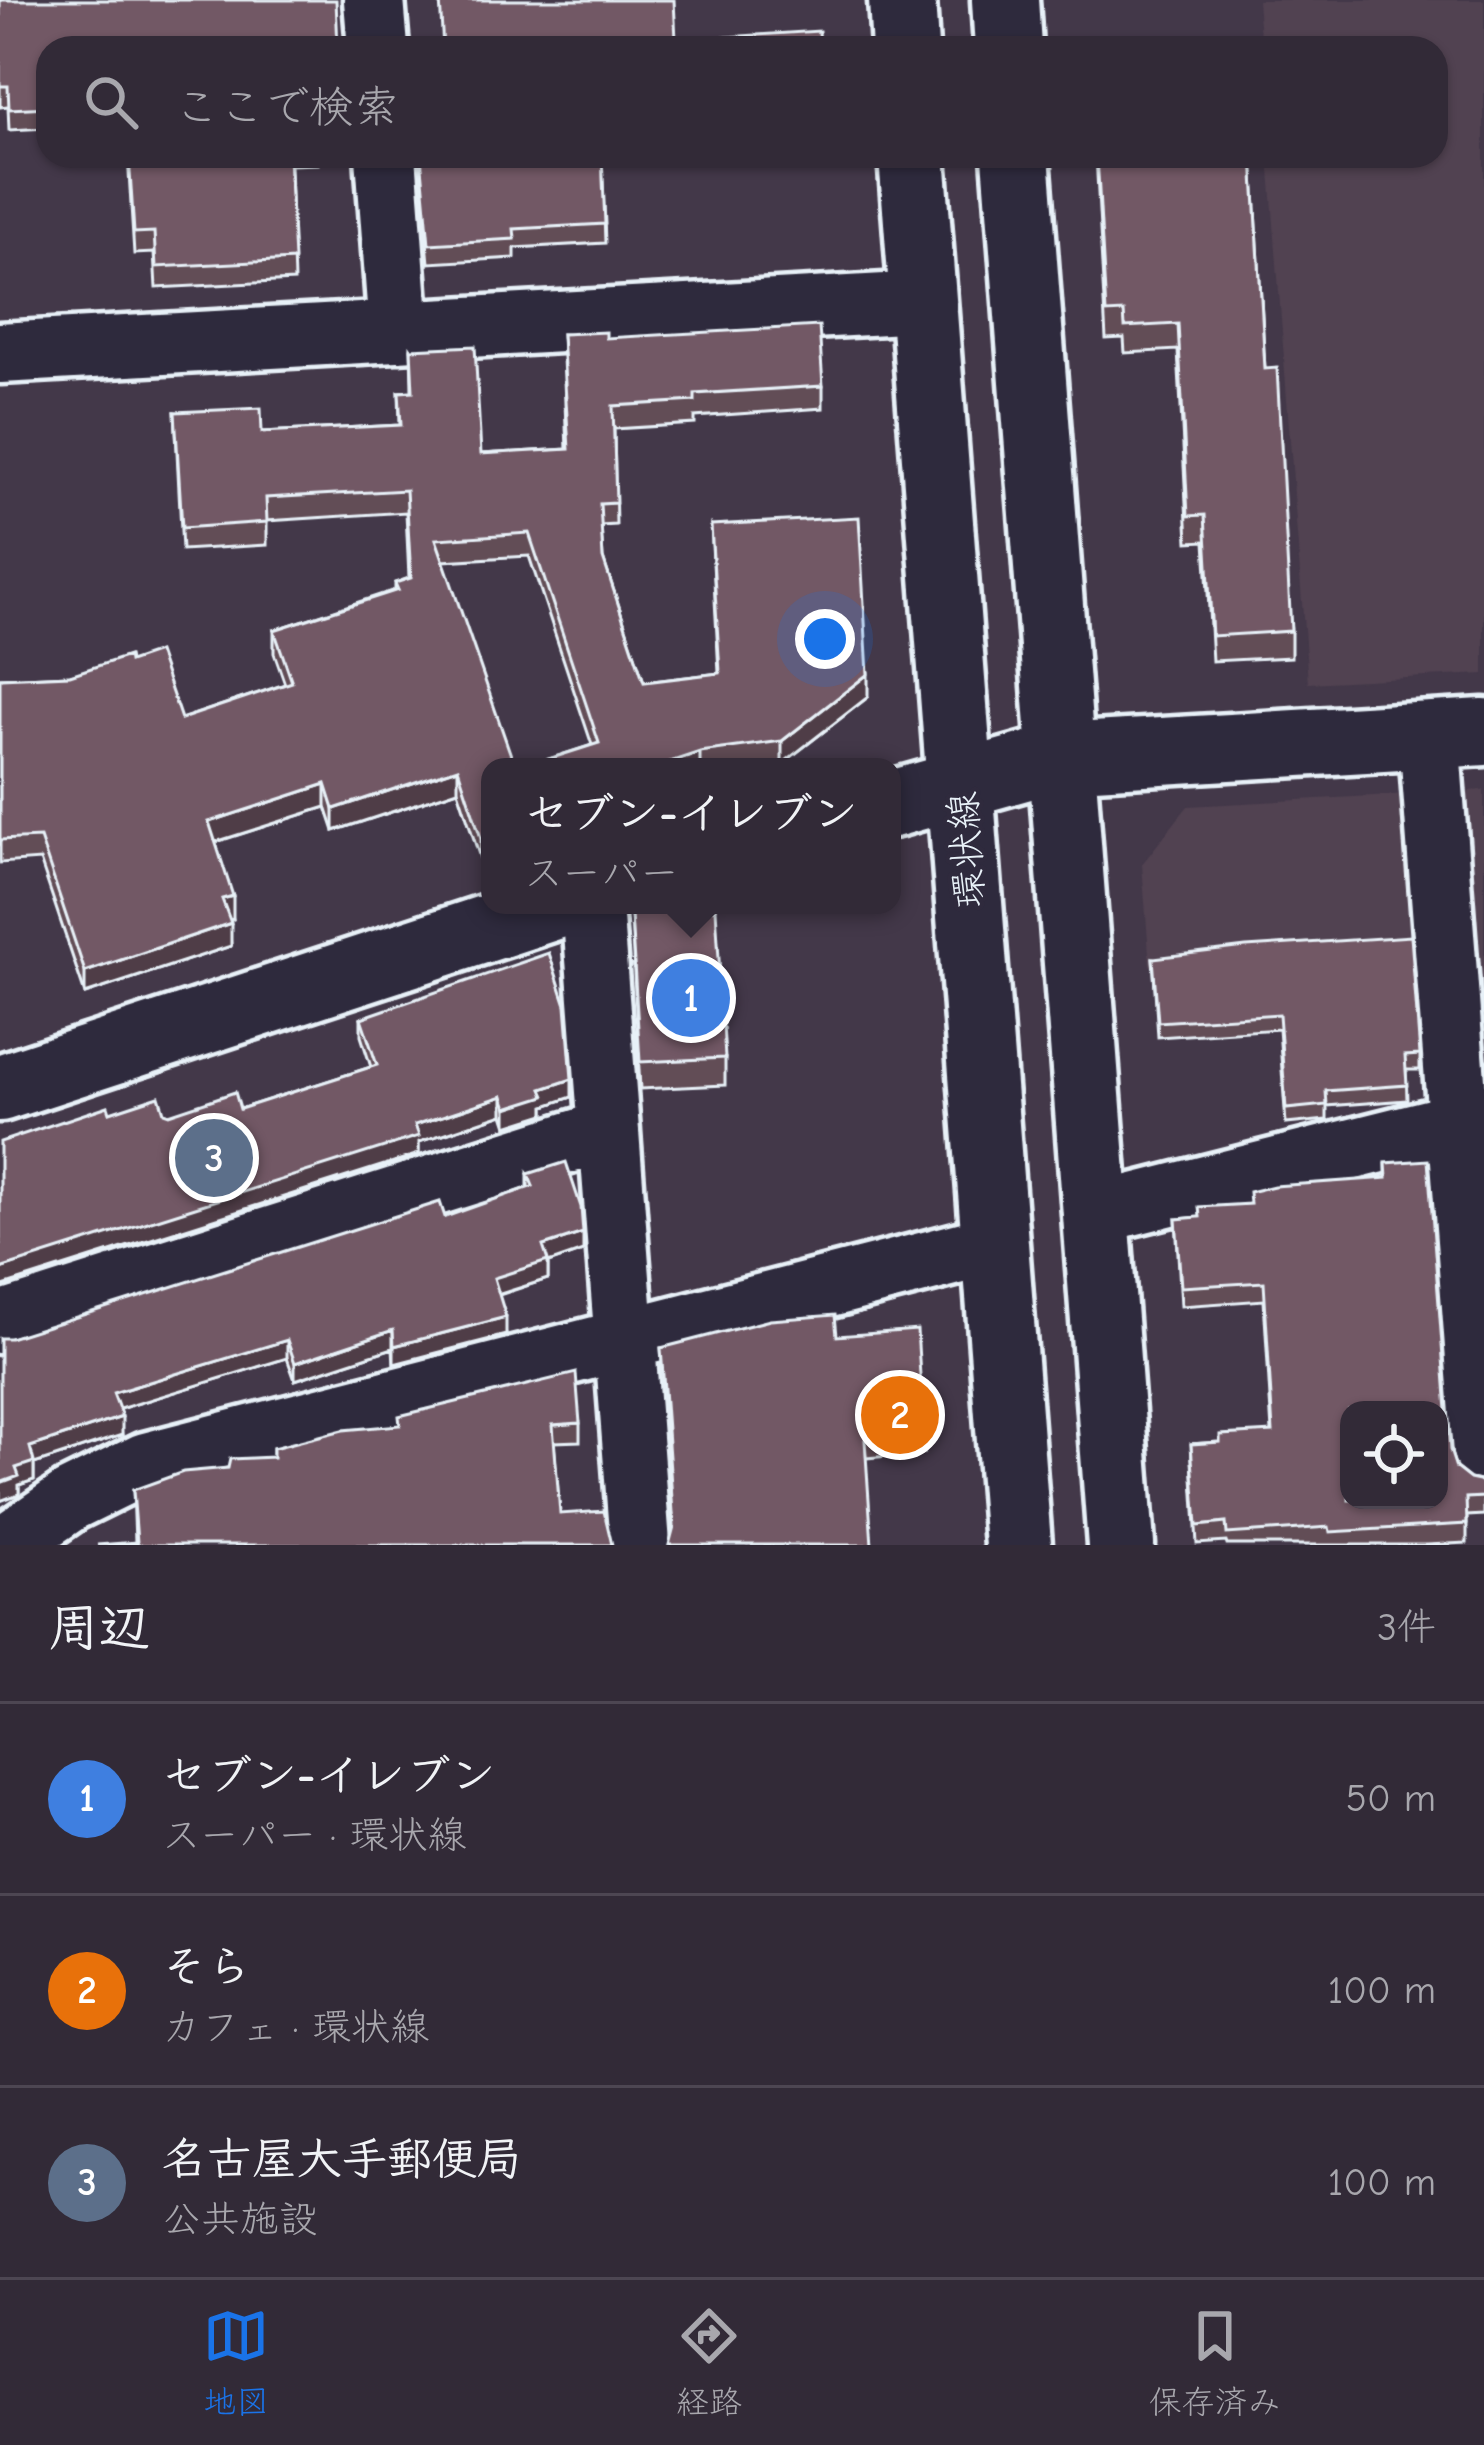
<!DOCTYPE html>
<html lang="ja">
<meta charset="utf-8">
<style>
:root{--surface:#322a37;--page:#3d3642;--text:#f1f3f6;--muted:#a8a7ad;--line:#4d4652;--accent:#1a73e8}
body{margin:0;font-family:"Comic Neue","Klee One",sans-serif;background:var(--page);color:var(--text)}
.controls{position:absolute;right:36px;bottom:36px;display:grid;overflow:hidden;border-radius:24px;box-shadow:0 3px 9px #0004}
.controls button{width:108px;height:108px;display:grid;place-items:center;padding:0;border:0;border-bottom:3px solid var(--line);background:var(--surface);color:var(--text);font:60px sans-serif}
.you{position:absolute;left:825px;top:639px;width:42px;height:42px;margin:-30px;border:9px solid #fff;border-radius:50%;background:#1a73e8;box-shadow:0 0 0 18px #1a73e833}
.badge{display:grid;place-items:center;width:78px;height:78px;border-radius:50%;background:var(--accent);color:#fff;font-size:39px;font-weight:700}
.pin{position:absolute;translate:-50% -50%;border:6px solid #fff;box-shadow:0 3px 12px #0006}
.popup{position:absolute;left:481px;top:758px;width:420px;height:156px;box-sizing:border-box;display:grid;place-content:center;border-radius:24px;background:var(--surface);filter:drop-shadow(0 3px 9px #0005);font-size:39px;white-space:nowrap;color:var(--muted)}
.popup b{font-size:45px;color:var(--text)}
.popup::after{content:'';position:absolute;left:50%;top:100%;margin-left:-24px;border:24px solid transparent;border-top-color:var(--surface)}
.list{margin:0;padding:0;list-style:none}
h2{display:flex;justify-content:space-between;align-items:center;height:156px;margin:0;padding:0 48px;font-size:51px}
h2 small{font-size:39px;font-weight:400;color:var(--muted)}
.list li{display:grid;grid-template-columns:78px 1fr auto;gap:36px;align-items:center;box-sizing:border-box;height:192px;padding:0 48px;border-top:3px solid var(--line)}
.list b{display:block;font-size:45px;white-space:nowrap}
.list p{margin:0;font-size:39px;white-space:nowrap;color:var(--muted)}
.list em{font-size:39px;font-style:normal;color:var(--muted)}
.icon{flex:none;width:66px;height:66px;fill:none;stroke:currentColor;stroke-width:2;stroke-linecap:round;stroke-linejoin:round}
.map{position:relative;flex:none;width:1484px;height:1545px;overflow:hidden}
.search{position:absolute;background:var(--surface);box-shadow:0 3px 9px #0004;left:36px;right:36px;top:36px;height:132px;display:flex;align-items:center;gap:30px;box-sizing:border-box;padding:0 42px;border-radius:36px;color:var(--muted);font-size:45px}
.sheet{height:732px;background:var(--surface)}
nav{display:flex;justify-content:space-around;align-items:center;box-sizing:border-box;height:168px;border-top:3px solid var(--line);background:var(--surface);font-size:33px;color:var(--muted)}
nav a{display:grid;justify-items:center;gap:6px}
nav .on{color:var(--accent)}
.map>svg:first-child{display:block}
.built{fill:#514251}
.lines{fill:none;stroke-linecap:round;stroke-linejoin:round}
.street-casing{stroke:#e8f1f8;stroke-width:69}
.secondary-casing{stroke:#e8f1f8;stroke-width:75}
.primary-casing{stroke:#e8f1f8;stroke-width:75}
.street{stroke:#2f2a3d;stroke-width:60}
.secondary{stroke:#2f2a3d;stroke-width:66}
.primary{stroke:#2f2a3d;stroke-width:66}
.wall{fill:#624d57;stroke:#e8f1f8;stroke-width:3}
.shaded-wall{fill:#503e47;stroke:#e8f1f8;stroke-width:3}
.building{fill:#725965;stroke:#e8f1f8;stroke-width:3;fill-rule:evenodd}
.labels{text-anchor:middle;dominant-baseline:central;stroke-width:9;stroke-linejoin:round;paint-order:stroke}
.street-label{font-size:39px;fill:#e8f1f8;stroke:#2f2a3d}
</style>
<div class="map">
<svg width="1484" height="1545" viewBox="0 0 1484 1545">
<rect width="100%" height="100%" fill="#433849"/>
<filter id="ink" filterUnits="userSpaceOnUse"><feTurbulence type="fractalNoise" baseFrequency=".00833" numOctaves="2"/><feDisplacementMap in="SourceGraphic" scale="24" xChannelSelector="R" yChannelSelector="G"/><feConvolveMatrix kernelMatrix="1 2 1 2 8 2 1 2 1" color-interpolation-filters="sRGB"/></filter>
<g filter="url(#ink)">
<path class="built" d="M1257,0H1484V674L1308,683L1269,156H1436V48H1261Z
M1484,790V1091L1467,942L1150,966L1142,864L1188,806Z"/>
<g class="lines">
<g class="street-casing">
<path id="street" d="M374,0L378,48
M386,156L399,331
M0,353L922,302
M1429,735L1484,1466
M592,905L640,1545
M1099,1213L1484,1116
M0,1323L609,1130
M6,1545L71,1500L146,1463L996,1244"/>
</g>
<g class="secondary-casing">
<path id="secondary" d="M892,804L1059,757L1484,732
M0,1088L558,905"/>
</g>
<g class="primary-casing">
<path id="primary" d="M902,0L905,48
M1005,0L1008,48
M912,156L1018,1545
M1016,156L1121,1545"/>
</g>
<use href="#street" class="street"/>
<use href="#secondary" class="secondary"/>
<use href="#primary" class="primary"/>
</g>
<path class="wall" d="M0,0L48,48V128L9,130L8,106L0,107Z
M128,156H318V164L290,165L294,281L156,288L154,253L134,254Z
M419,156H602L605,243L515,248V258L429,263Z
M1096,156H1253L1265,369L1291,631V657L1212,661L1205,541L1188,542L1178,350L1125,353L1124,338L1106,339Z
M562,334L606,338L823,386V408L695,417V424L614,429L616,525L601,526L603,558L644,682L719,673L711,525L868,697L782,764L759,767H524L592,745L529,556L443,561L490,767V858L481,861L458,790L334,831L326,807L216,842L233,919L229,920L231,946L85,994L40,860L0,863V678L70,675L129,662L181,719L285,684L274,653V630L395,590V583L409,578L406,512L267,521V545L182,550L175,412L262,432L400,425L399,392L412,391L411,349L481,454L567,449Z
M631,914L725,1058V1085L640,1089Z
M1153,958L1420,1055V1070H1406L1407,1100L1327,1106V1120L1286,1124L1279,1029L1158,1037Z
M361,1018L572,1097L545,1106V1114L507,1126L503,1114L419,1142V1154L110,1112H164L169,1114L240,1109L371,1067L361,1036Z
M1386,1163L1450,1450L1456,1468L1470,1479L1484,1482V1515L1467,1516V1543L1427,1545H1227L1226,1542L1197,1544L1191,1444L1220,1442L1272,1432L1264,1300L1181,1306L1176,1219L1199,1217L1249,1204L1386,1178Z
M528,1174L583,1251L548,1263V1279L499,1295L506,1335L394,1364L393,1348L295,1380L287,1358L119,1409L122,1435L34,1464V1480L19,1485V1494L10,1338L445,1217L528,1188Z
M837,1336L924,1436V1453L866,1458L670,1543L673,1530L661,1348Z
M580,1423V1441L554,1442L560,1514L135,1542L133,1490L273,1457V1448Z"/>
<path class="shaded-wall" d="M868,674V697L782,764V741Z
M700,752V767H655Z
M458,768V790L334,831V809Z
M326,784V807L209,844V822Z
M490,836V858L481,861V838Z
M233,896V919L222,922V899Z
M231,923V946L85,994V972Z
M572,1079V1097L545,1106V1114L507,1126V1108L542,1089Z
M503,1096V1114L419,1142V1154L0,1287V1269L415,1125Z
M583,1233V1251L548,1263V1279L494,1296V1278L543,1246Z
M506,1317V1335L394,1364V1346Z
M393,1330V1348L295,1380V1363Z
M287,1340V1358L113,1411V1393Z
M122,1417V1435L34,1464V1480L19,1485V1494L0,1501V1483L16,1468L30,1447Z"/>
<path class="building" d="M0,0H336L338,48H48V107L9,109L8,86H0Z
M440,0H674L676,40L819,31L820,48H443Z
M129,156H289L294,260L156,267L154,232L134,233Z
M421,156H602L605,224L514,229L515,239L429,244Z
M1097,156H1253L1265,369L1277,368L1291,631L1212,636L1205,515L1188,516L1178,324L1125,327L1124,312L1106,313Z
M819,326L823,386L695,394V401L613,406L616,503L600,504L603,558L644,682L720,673L711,525L859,517L868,674L782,741L700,752L655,767H524L599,743L529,533L436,539L515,767H490V836L481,838L458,768L334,809L326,784L209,822L233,896L222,899L231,923L85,972L40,838L0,840V678L70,675L128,656L129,662L158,652L181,719L292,682L274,630L398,590L395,583L411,578L406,490L266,498L267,522L182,528L175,412L261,408L262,432L401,425L399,392L413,391L411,349L475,346L481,454L569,449L562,334L606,332V338Z
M716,909L725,1058L640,1062L631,914Z
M1411,936L1420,1055L1405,1056L1407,1085L1326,1091L1327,1105L1286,1109L1279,1014L1158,1022L1153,958L1246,947Z
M549,953L566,1005L572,1079L542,1089L545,1096L507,1108L503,1096L415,1125L419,1136L0,1269V1142L108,1106L110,1112L159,1096L164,1112L169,1114L235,1092L240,1109L377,1065L361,1018Z
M1428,1160L1450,1450L1456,1468L1470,1479L1484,1482V1497L1466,1498L1467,1524L1330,1532L1329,1527L1227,1534L1226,1523L1197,1526L1191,1444L1220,1442V1435L1273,1432L1264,1282L1181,1287L1176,1219L1200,1217L1199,1207L1250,1204L1249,1192L1274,1186L1387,1178L1386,1163ZM1349,1410H1439V1500H1349Z
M566,1162L581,1207L583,1233L543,1246L548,1261L494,1278L506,1317L394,1346L393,1330L295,1363L287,1340L113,1393L122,1417L30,1447L34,1462L16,1468L19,1476L0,1483V1338H10L440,1202L445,1217L533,1186L528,1174Z
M835,1315L837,1336L917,1330L924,1436L865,1440L872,1545H669L674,1526L661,1348L770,1320Z
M576,1373L580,1423L553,1425L560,1514L604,1511L612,1545H97L137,1542L133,1490L183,1472L228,1468L230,1459L273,1457V1448L343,1430L400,1425L399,1416Z"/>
</g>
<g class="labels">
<g class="street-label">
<text transform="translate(967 850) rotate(-94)">環状線</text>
</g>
</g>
</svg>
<div class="controls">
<button><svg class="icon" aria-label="locate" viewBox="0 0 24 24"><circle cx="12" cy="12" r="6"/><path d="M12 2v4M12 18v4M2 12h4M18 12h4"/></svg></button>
</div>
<div class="you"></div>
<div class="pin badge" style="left:691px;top:998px;background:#3f7fe0">1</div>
<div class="popup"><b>セブン-イレブン</b>スーパー</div>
<div class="pin badge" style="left:900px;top:1415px;background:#e8710a">2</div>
<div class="pin badge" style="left:214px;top:1158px;background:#5c6f8a">3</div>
<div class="search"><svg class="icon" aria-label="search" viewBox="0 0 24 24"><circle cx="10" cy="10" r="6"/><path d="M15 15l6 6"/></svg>ここで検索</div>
</div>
<section class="sheet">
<h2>周辺<small>3件</small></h2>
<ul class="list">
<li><span class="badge" style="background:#3f7fe0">1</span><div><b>セブン-イレブン</b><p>スーパー · 環状線</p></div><em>50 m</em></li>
<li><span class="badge" style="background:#e8710a">2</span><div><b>そら</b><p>カフェ · 環状線</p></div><em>100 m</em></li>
<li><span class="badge" style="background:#5c6f8a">3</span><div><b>名古屋大手郵便局</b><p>公共施設</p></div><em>100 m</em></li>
</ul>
</section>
<nav>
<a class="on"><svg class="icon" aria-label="map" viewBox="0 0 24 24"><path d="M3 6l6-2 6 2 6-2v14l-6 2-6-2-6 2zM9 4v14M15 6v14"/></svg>地図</a>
<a><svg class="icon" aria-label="directions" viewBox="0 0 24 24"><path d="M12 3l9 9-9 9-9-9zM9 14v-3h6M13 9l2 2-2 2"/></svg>経路</a>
<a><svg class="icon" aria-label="saved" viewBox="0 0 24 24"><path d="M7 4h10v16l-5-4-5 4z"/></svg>保存済み</a>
</nav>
